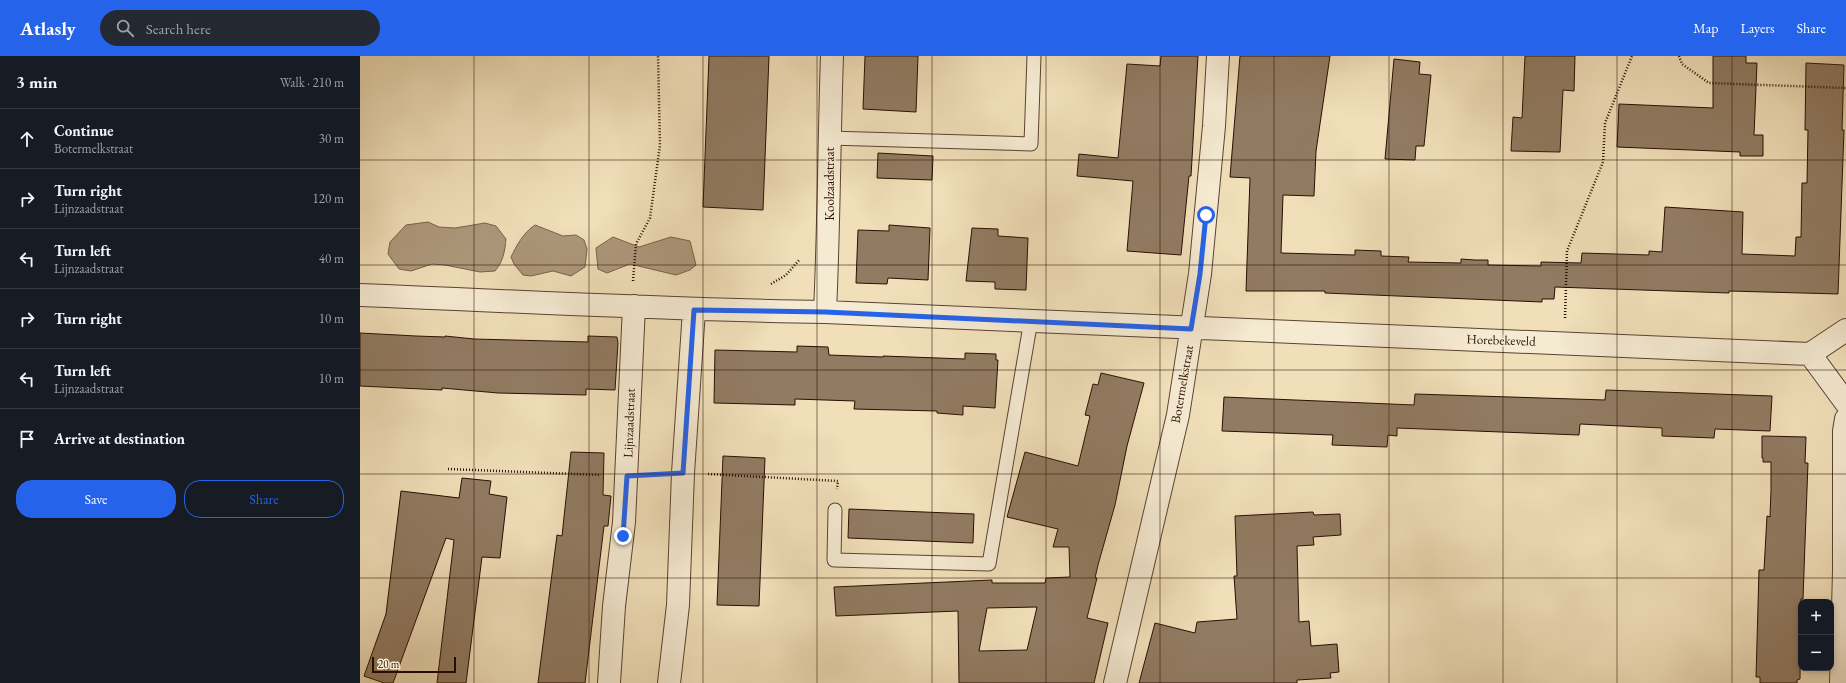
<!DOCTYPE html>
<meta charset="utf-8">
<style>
:root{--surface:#171b24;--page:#242831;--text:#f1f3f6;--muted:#9ea1a6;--line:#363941;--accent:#2563eb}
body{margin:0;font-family:"EB Garamond",serif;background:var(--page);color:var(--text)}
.controls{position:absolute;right:12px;bottom:12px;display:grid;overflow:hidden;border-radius:8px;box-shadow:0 2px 6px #0003}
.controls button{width:36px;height:36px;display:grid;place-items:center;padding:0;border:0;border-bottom:1px solid var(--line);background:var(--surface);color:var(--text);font:20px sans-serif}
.scale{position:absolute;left:12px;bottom:10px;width:84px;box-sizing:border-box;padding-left:4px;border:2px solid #2a0e03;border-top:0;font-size:11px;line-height:14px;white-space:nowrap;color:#2a0e03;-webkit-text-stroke:3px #f5ead2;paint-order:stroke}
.stop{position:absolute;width:12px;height:12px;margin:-9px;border:3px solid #2563eb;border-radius:50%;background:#fff}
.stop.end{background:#2563eb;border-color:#fff;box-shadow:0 1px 4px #0008}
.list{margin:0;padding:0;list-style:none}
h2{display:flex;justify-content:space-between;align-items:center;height:52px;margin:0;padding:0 16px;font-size:17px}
h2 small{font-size:13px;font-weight:400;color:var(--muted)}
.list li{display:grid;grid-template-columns:26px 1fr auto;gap:12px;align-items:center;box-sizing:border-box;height:60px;padding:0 16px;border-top:1px solid var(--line)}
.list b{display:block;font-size:15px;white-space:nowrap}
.list p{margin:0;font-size:13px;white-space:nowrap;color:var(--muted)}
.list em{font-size:13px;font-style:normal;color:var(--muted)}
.actions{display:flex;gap:8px;padding:12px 16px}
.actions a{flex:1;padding:9px 0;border:1px solid var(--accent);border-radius:16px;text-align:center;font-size:14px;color:var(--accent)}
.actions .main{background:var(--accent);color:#fff}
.icon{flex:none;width:22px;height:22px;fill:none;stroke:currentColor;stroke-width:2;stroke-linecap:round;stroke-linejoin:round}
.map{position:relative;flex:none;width:1486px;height:627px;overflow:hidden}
header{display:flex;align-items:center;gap:24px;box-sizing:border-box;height:56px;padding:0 20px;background:var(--accent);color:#fff}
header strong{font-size:19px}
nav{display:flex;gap:22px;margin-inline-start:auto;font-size:14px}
.search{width:280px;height:36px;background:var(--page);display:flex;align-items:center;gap:10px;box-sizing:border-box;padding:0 14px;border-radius:22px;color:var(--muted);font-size:15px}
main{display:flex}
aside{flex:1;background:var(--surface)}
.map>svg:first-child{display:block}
.water{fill:#ad987b;stroke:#79614b}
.building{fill:#917b62;stroke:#2a0e03;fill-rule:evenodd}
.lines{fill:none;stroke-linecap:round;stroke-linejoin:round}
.service-casing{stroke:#5c4230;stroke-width:15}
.minor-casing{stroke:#5c4230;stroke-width:24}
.path{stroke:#2a0e03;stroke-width:2.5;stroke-dasharray:1 2;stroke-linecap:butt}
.service{stroke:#f5ead2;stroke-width:13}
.minor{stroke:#f5ead2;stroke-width:22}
.route{stroke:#2563eb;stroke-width:5}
.grid{fill:none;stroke:#2a0e03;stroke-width:1;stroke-opacity:0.55}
.labels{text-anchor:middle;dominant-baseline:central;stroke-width:3.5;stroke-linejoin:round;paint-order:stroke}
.street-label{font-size:13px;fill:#2a0e03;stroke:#f5ead2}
</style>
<header>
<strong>Atlasly</strong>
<div class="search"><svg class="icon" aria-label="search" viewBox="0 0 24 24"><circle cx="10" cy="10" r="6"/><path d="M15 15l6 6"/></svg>Search here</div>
<nav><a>Map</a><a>Layers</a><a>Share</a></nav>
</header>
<main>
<aside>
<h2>3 min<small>Walk · 210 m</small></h2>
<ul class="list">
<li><svg class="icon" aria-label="ahead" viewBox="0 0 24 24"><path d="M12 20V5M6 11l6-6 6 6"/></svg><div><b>Continue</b><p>Botermelkstraat</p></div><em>30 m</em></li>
<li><svg class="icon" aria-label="right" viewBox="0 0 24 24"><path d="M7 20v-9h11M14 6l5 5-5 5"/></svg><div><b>Turn right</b><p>Lijnzaadstraat</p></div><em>120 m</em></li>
<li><svg class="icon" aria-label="left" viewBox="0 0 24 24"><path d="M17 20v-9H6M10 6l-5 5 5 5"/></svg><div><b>Turn left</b><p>Lijnzaadstraat</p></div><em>40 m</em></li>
<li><svg class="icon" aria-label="right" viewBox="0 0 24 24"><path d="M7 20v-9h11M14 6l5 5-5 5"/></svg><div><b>Turn right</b></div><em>10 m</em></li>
<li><svg class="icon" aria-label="left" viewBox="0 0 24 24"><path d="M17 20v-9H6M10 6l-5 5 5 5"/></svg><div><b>Turn left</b><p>Lijnzaadstraat</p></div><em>10 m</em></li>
<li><svg class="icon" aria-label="arrive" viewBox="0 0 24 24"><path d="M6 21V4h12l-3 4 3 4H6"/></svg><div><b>Arrive at destination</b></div></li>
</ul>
<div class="actions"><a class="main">Save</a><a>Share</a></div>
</aside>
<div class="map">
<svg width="1486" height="627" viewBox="0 0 1486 627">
<rect width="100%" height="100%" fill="#f0dfb9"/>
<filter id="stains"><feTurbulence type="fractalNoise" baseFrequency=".005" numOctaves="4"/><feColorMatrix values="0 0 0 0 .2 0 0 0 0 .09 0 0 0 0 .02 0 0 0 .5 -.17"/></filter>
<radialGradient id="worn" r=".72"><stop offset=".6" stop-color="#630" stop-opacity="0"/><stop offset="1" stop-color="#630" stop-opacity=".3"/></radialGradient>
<path class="water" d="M68,166L79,171L95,172L125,167L136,170L146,183C145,195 143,206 135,215L120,216L85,209L72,208L51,215L39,213L28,198L30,186L46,169Z
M175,169L203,180L216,179L224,184L227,193L225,211L211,220L193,215L171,220L163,219L154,208L151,201C157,189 163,177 175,169Z
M253,181L279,191L311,181L330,185L336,209L330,214L316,219L270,208L247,217L238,213L236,192Z"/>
<path class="building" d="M349,0H409L403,154L343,151Z
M505,0H558L556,56L503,53Z
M801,0H838L831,120H829L821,199L767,195L773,125L717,120L719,98L758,102L767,8L800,10Z
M880,0H970L956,95L954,140L923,139L921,197L995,199V194L1021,195V200L1049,201L1048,206L1101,207V203L1115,204H1128V209L1181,210V206L1221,207L1222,197L1289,199V195L1302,196L1305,151L1383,156L1382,198L1435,200L1436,181H1441L1442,127H1447L1448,74H1445L1446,7L1484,9L1482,74H1484L1478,238L1369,235V237L1195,231L1194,243H1182V246L965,237V235H886L890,122L870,121Z
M1165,0H1215L1214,35L1203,34L1200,96L1151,95L1153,61L1162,62Z
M1353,0H1386V7H1397L1394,79H1403V100H1380V96L1257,91L1259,48L1353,52Z
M1034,3L1060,6L1059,18L1071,19L1064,90H1056L1055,104L1025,103Z
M518,97L573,100L572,124L517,122Z
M529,169L570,172L568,224L528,222L527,228L496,227L498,174L529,175Z
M612,172L638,173V180L668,182L666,234L635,233V226L606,225Z
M0,277L56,280L85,281V280L114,283L228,286V280L257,281L258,287L255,334L226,333V339L138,337L82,332V334L0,330Z
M437,290L468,291L469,299L523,301V300L605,303V297L636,298V304H638L635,352L603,350V359L577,357V355L494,353L495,345L435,343V349L354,347L355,294L437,296Z
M741,317L784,327L767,390L755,449L738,509L735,522H737L727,562L748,567L734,627H599L598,555L476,560L474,531L632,524V527H685L686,522L710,521L709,491H693L698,473L647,461L665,396L718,410L730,360L725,359L733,328L738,329ZM677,551L667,594L619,595L627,552Z
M1246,334L1412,340L1410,375L1355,373L1354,382L1302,380V372L1220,368L1219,379L1037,372V380L1028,379L1027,391L972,389L973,379L862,375L864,341L1054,349L1055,338L1245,344Z
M1402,380L1446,381L1445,407H1448L1445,487L1443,543H1441L1440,623L1437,624V627H1400V621H1396L1399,514H1404L1407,460L1410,461L1411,434V406H1403V402H1402Z
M211,396L244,397L243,439L251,440L248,470H244L225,627H178L197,479L202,480Z
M363,400L405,402L399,550L357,549Z
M102,422L131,425L129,438L147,441L140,502L122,501L106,627H77L94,484L86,482L33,627H24L4,620L26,558L41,435L99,442Z
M489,453L614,458L613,487L488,482Z
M953,456L954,459L980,458L981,479L953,481L954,489L937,490L939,566L949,565L951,590L977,588L979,616L970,617L971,622L937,624V627H779L795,567L835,577L837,566L877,563L874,520H877L875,460Z"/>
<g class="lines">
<g class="service-casing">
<path id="service" d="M469,82L671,88L674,0
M475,454L474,504L629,508L671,264"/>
</g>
<g class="minor-casing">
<path id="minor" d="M0,239C155,245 310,254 465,256L1450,298
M465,256C469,171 469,85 472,0
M1450,298L1486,347
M1450,298L1486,274
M249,627L254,550L264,466L274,250
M309,627L318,549L323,417L334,254
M755,627L818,359L840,218L854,70L858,0
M1481,627L1484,515V375L1486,363"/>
</g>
<path class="path" d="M1319,0L1322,8L1349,27L1486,32
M273,225L276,188L290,162L300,89L298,0
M411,228L426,219L440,203
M1205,262L1207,195L1243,106L1245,67L1272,0
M88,413L241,419
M348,418L478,425L477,433"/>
<use href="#service" class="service"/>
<use href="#minor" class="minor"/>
</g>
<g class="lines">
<path class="route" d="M263,480L267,420L323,417L334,254L465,256L831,273L840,218L846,159"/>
</g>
<path class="grid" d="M114,0V627M229,0V627M343,0V627M457,0V627M572,0V627M686,0V627M800,0V627M914,0V627M1029,0V627M1143,0V627M1257,0V627M1372,0V627M0,104H1486M0,209H1486M0,314H1486M0,418H1486M0,522H1486"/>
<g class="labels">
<g class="street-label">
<text transform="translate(469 128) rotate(-90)">Koolzaadstraat</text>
<text transform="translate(1141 284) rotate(2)">Horebekeveld</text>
<text transform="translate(822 328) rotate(-80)">Botermelkstraat</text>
<text transform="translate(269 367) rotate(-88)">Lijnzaadstraat</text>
</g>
</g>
<rect width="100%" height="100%" filter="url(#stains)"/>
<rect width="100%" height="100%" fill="url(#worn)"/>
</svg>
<div class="controls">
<button>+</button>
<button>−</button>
</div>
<div class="scale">20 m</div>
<div class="stop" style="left:846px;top:159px"></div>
<div class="stop end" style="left:263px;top:480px"></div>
</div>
</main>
